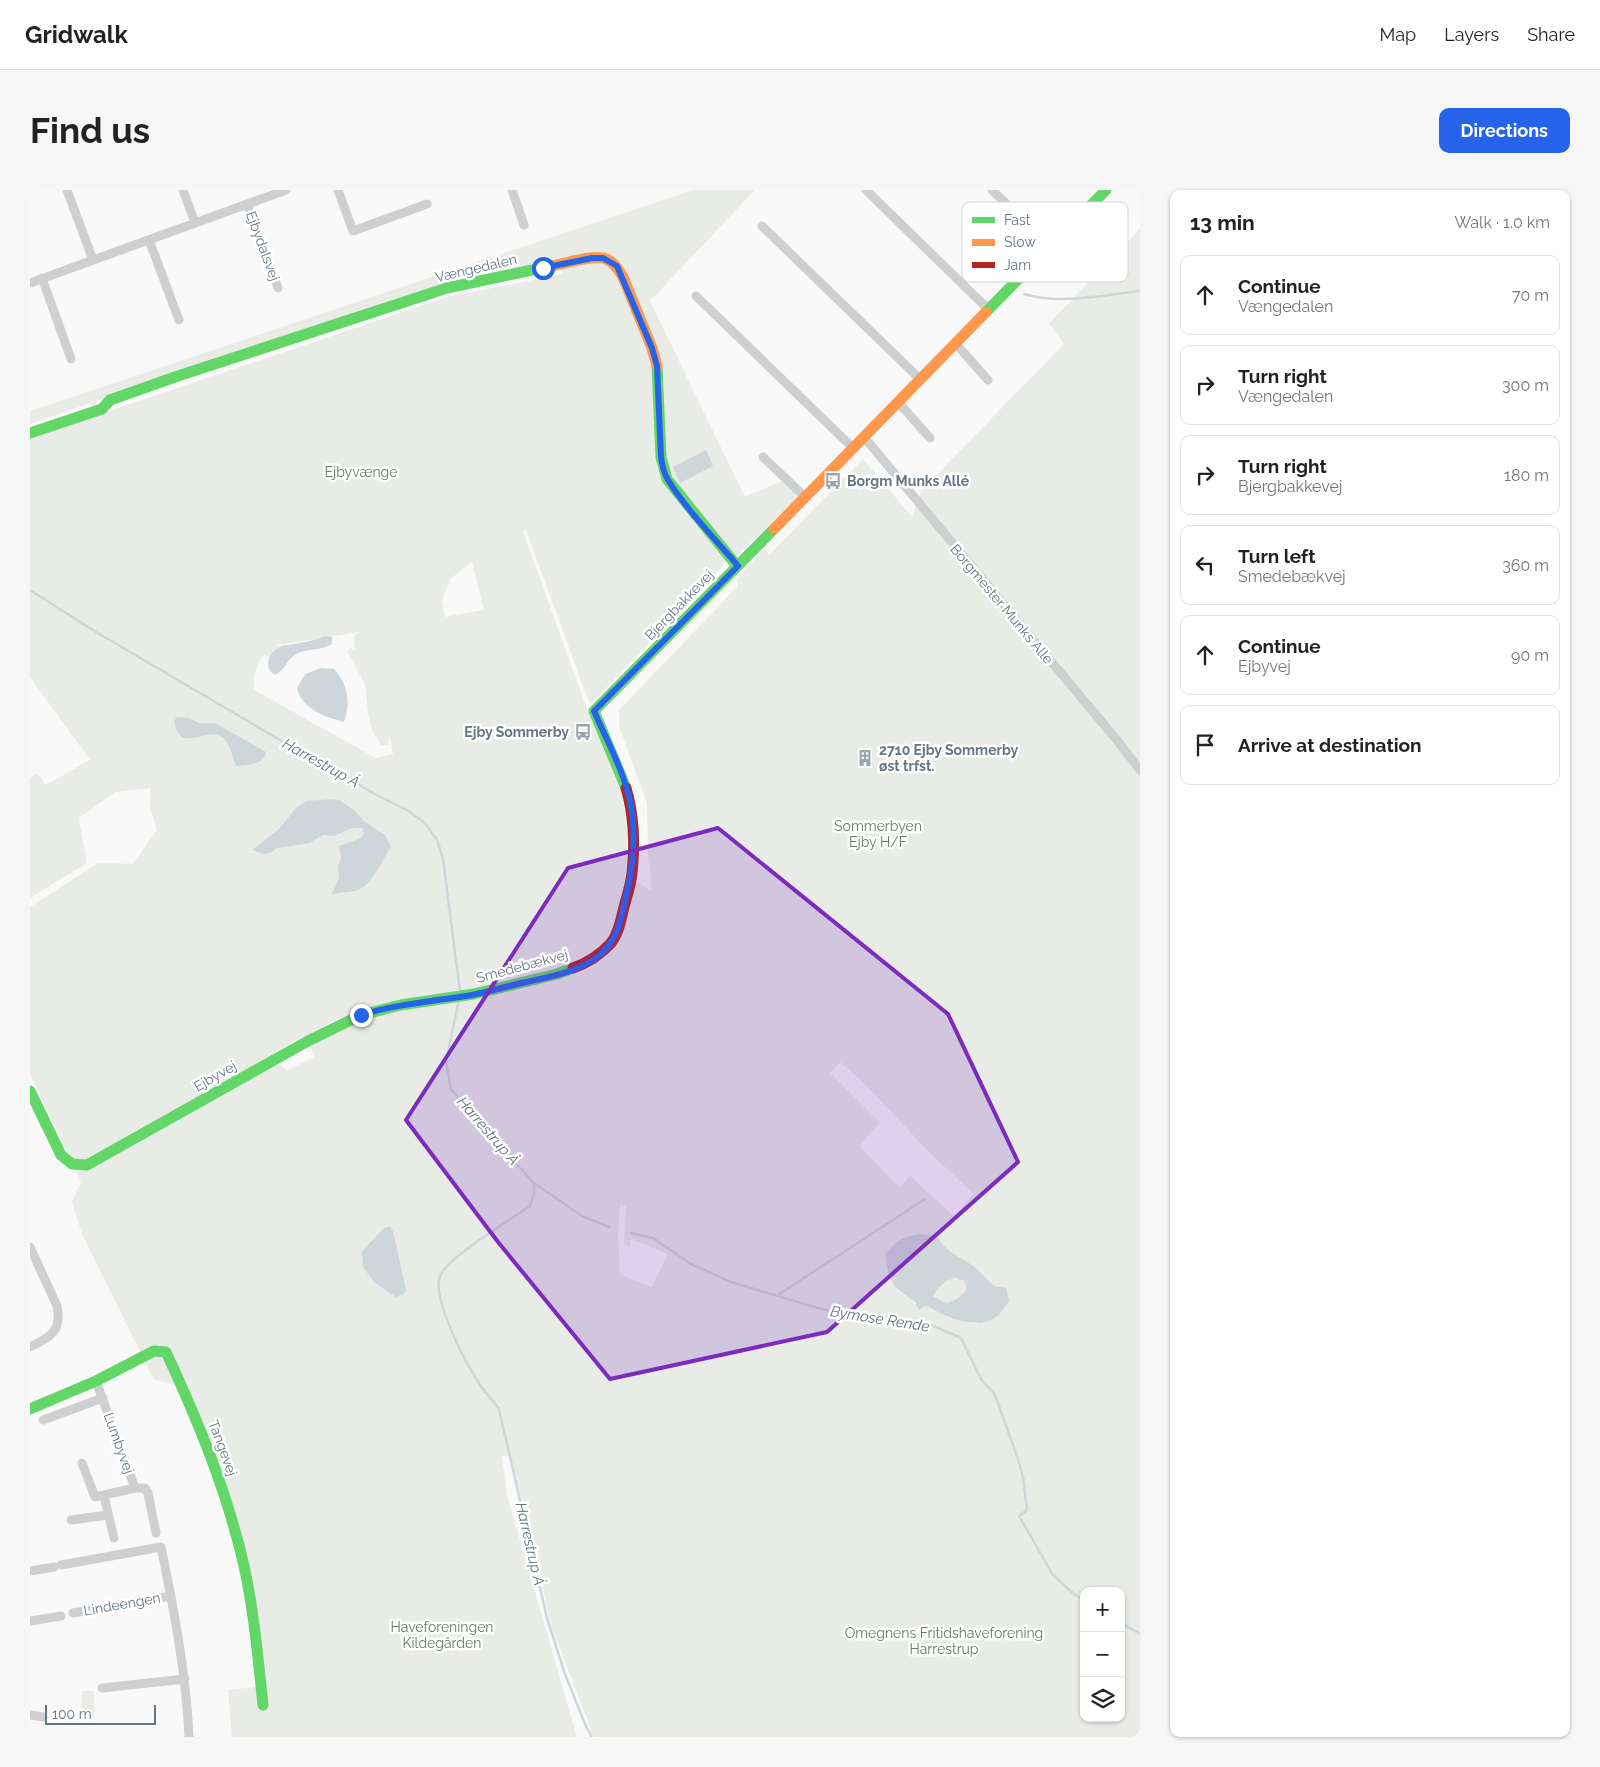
<!DOCTYPE html>
<meta charset="utf-8">
<style>
:root{--surface:#fff;--page:#f6f6f6;--text:#222;--muted:#767676;--line:#e0e0e0;--accent:#2563eb}
body{margin:0;font-family:Raleway,sans-serif;background:var(--page);color:var(--text)}
.controls{position:absolute;right:15px;bottom:15px;display:grid;overflow:hidden;border-radius:10px;box-shadow:0 1px 4px #0004}
.controls button{width:45px;height:45px;display:grid;place-items:center;padding:0;border:0;border-bottom:1px solid var(--line);background:var(--surface);color:var(--text);font:25px sans-serif}
.scale{position:absolute;left:15px;bottom:12px;width:111px;box-sizing:border-box;padding-left:5px;border:2px solid #657683;border-top:0;font-size:14px;line-height:18px;white-space:nowrap;color:#657683;-webkit-text-stroke:4px #fff;paint-order:stroke}
.stop{position:absolute;width:15px;height:15px;margin:-11px;border:4px solid #2563eb;border-radius:50%;background:#fff}
.stop.end{background:#2563eb;border-color:#fff;box-shadow:0 1px 5px #0008}
.list{margin:0;padding:0;list-style:none}
h2{display:flex;justify-content:space-between;align-items:center;height:65px;margin:0;padding:0 20px;font-size:21px}
h2 small{font-size:16px;font-weight:400;color:var(--muted)}
.list li{display:grid;grid-template-columns:32px 1fr auto;gap:15px;align-items:center;box-sizing:border-box;height:80px;margin:0 10px 10px;padding:0 10px;border:1px solid var(--line);border-radius:10px}
.list b{display:block;font-size:19px;white-space:nowrap}
.list p{margin:0;font-size:16px;white-space:nowrap;color:var(--muted)}
.list em{font-size:16px;font-style:normal;color:var(--muted)}
.icon{flex:none;width:28px;height:28px;fill:none;stroke:currentColor;stroke-width:2;stroke-linecap:round;stroke-linejoin:round}
.map{position:relative;flex:none;width:1110px;height:1547px;overflow:hidden;border-radius:10px}
header{display:flex;align-items:center;gap:30px;box-sizing:border-box;height:70px;padding:0 25px;background:var(--surface);border-bottom:1px solid var(--line)}
header strong{font-size:24px}
nav{display:flex;gap:28px;margin-inline-start:auto;font-size:18px}
.intro{display:flex;align-items:center;justify-content:space-between;box-sizing:border-box;height:120px;padding:0 30px}
h1{margin:0;font-size:35px}
.button{padding:12px 22px;border-radius:10px;background:var(--accent);color:#fff;font-size:18px;font-weight:700}
main{display:flex;gap:30px;padding:0 30px}
aside{flex:1;background:var(--surface);border-radius:10px;box-shadow:0 1px 4px #0004}
.map>svg:first-child{display:block}
.green{fill:#e8ebe6;fill-rule:evenodd}
.water{fill:#ced6d9;fill-rule:evenodd}
.lines{fill:none;stroke-linecap:round;stroke-linejoin:round}
.stream{stroke:#ced6d9;stroke-width:2.5}
.street{stroke:#cecfd0;stroke-width:9}
.fast{stroke:#63d668;stroke-width:11}
.slow{stroke:#ff974d;stroke-width:11}
.jam{stroke:#b3261e;stroke-width:11}
.route{stroke:#2563eb;stroke-width:6}
.marked{fill:#7b2cbf;fill-opacity:0.2;stroke:#7b2cbf;stroke-width:4;stroke-linejoin:round}
.labels{text-anchor:middle;dominant-baseline:central;stroke-width:5;stroke-linejoin:round;paint-order:stroke}
.street-label{font-size:14px;fill:#657683;stroke:#fff}
.park-label{font-size:14px;fill:#687a64;stroke:#fff}
.poi-label{font-size:14px;font-weight:bold;fill:#657683;stroke:#fff;text-anchor:start}
.water-label{font-size:15px;font-style:italic;fill:#60757c;stroke:#fff}
.key{fill:#fff;stroke:#d1d6da;stroke-width:1}
.key-label{font-size:14px;fill:#657683}
</style>
<header>
<strong>Gridwalk</strong>
<nav><a>Map</a><a>Layers</a><a>Share</a></nav>
</header>
<div class="intro"><h1>Find us</h1><a class="button">Directions</a></div>
<main>
<div class="map">
<svg width="1110" height="1547" viewBox="0 0 1110 1547">
<rect width="100%" height="100%" fill="#f9f9f9"/>
<path class="green" d="M663,0H725L620,111L715,307L752,291L768,307L706,367L702,366L560,515L496,340L493,341L556,517L563,529L587,588L596,619L598,642L596,684L585,734L580,747L569,760L552,771L525,781L450,799L340,817L308,829L261,853L214,881L215,889L249,874L257,880L284,867L280,856L333,829L364,822L524,790L557,780L575,767L584,756L604,690L621,701L620,676L618,670L617,613L589,536V520L708,396L707,390L735,357L739,365L833,269L882,327L891,301L1034,154L1019,133L1110,39V1547H564L521,1435L506,1366L481,1266H472L477,1305L547,1547H202L198,1500L235,1496L217,1377L150,1195L124,1190L52,1044L42,1012L51,992L0,884V717L68,673L103,674L127,640L120,616L121,598L85,602L49,628L57,673L0,708V588L7,583L16,595L60,570L0,487V248L417,107L533,84L532,79L468,84L119,193L66,211L67,217L63,218L61,213L0,234V221ZM442,372L454,420L415,427L412,410L420,389ZM329,442L324,445L325,460L320,457L318,462L335,495L338,521L342,540L351,555H359V544L363,564L346,568L224,500C223,490 226,473 234,465L240,467L250,457L247,455ZM810,872L836,895L899,962L944,1004L924,1026L880,986L870,998L829,956L850,932L800,883ZM590,1014L596,1016L594,1053L599,1058L601,1049L638,1064L622,1097L590,1085L588,1043ZM889,1044L907,1045L912,1054L921,1062L945,1077L964,1096H969L947,1134L921,1129L898,1116L893,1117L888,1120L881,1108L873,1104L865,1097L857,1079L855,1064C864,1052 874,1046 889,1044ZM1054,1401H1091V1528H1054Z
M921,1089H931L935,1091L936,1100C931,1107 925,1111 916,1113L902,1106L906,1099Z
M52,1501H64V1525L51,1523Z"/>
<path class="water" d="M676,260L683,276L650,293L643,277Z
M295,446L302,447V454C292,460 279,459 268,463C257,468 256,480 245,485C233,477 238,464 250,457C255,454 263,455 269,453C278,452 287,449 295,446Z
M291,478L304,479C318,495 321,512 314,532C295,527 272,519 267,498L275,484Z
M147,527L159,528L169,533H185L236,562C235,575 217,575 206,576C203,568 201,557 195,550C180,532 150,568 144,531Z
M303,609L309,610L324,620L334,631L355,645L361,657C353,668 342,695 328,700C320,703 311,701 301,705L309,689L308,678L311,667L309,656L331,648L334,643L332,638H322L304,646L293,645L279,653L247,658L240,663L234,664L222,660L249,639L266,618L277,611Z
M360,1036L363,1041L376,1100L373,1105L366,1107L345,1093L333,1077L332,1061L354,1038Z
M889,1044L907,1045L912,1054L921,1062L945,1077L964,1096L976,1098L979,1111C967,1130 959,1135 937,1132C923,1130 910,1124 898,1116L893,1117L889,1120L886,1116V1113L865,1097L857,1079L855,1064C864,1052 874,1046 889,1044ZM926,1088L935,1091L936,1100C931,1107 925,1111 916,1113L903,1106C907,1098 917,1089 926,1088Z"/>
<g class="lines">
<path class="stream" d="M994,104C1030,115 1073,105 1110,101
M0,400L66,442L250,550L283,568L292,574L345,604L377,620L395,633L407,650L413,669L430,802
M429,810L416,871L421,899L449,934L504,993V1004L500,1016C481,1029 417,1068 410,1086C401,1108 437,1175 450,1195C456,1204 463,1210 469,1219L517,1428L535,1484L555,1534L562,1547
M504,993L552,1026L579,1037
M601,1043L623,1048L661,1074L701,1092L791,1119L897,1133L931,1148L951,1189L965,1205L987,1266L993,1287L997,1320L989,1326L1023,1385L1045,1405L1054,1410
M749,1105L751,1103L895,1009
M1091,1433L1110,1444"/>
<path class="street" d="M37,0L63,70
M153,0L165,33
M308,0L323,41L397,14
M482,0L494,35
M836,0L959,120
M962,0L1021,57
M217,14L248,98
M732,36L891,190
M119,50L149,130
M12,88L41,169
M0,93L256,0
M666,106L823,258
M926,154L958,190
M868,212L900,248
M834,247L1086,549L1110,580
M733,267L775,307
M0,1057L27,1116C32,1141 21,1147 0,1157
M66,1191L105,1298
M13,1230L73,1208
M52,1273L65,1307L105,1298H115L118,1303L126,1343
M74,1306L84,1348
M41,1330L78,1325
M31,1375L131,1357C144,1420 156,1482 159,1547
M0,1381L24,1377
M43,1423L141,1406
M0,1431L31,1426
M72,1498L155,1489
M0,1525L13,1527"/>
<path class="fast" d="M956,122L1076,0
M627,176L631,267L637,289L707,376
M0,243L72,219L80,210L148,186L417,98L521,76
M596,598L564,521L744,339
M0,901L31,965L42,974L57,975L278,851L331,825L371,815L444,804L527,784L543,778
M0,1219L66,1191L124,1161L136,1162C168,1231 197,1301 214,1376C224,1421 228,1469 233,1515"/>
<path class="slow" d="M521,76C535,74 560,65 573,68C583,70 588,79 593,87L622,158L627,176
M744,339L956,122"/>
<path class="jam" d="M543,778C558,773 570,765 581,753C589,743 591,729 594,717C597,706 601,694 602,683C605,655 604,625 596,598"/>
</g>
<g class="lines">
<path class="route" d="M331,825C367,814 405,811 442,805C462,801 481,795 501,791C524,786 553,780 571,764C589,748 592,724 597,702C603,675 606,643 601,616C595,583 577,551 564,521L708,376C685,349 656,319 638,290C634,283 632,275 631,267L627,176L622,158L587,76L573,68H562L513,78"/>
</g>
<path class="marked" d="M688,638L918,824L988,972L797,1142L580,1189L468,1052L376,930L538,678Z"/>
<defs>
<g id="bus-bare" transform="scale(1.35)"><path d="M-5-6H5V4H4V6H2V4H-2V6H-4V4H-5ZM-3.5-4V0h7V-4ZM-3.5 1.2v1.5H-2V1.2ZM2 1.2v1.5H3.5V1.2Z" fill="#99a4ac" stroke="#fff" stroke-width="2.5" paint-order="stroke"/></g>
<g id="building-bare" transform="scale(1.35)"><path d="M-4-6H4V6H1V3H-1V6H-4ZM-2.5-4.3h1.7v1.8h-1.7ZM.8-4.3h1.7v1.8H.8ZM-2.5-1h1.7V.8h-1.7ZM.8-1h1.7V.8H.8Z" fill="#99a4ac" stroke="#fff" stroke-width="2.5" paint-order="stroke"/></g>
</defs>
<g fill-rule="evenodd">
<use href="#bus-bare" x="803" y="291"/>
<use href="#bus-bare" x="553" y="542"/>
<use href="#building-bare" x="835" y="568"/>
</g>
<g class="labels">
<g class="street-label">
<text transform="translate(233 56) rotate(70)">Ejbydalsvej</text>
<text transform="translate(446 78) rotate(-13)">Vængedalen</text>
<text transform="translate(972 414) rotate(50)">Borgmester Munks Alle</text>
<text transform="translate(649 415) rotate(-46)">Bjergbakkevej</text>
<text transform="translate(492 776) rotate(-15)">Smedebækvej</text>
<text transform="translate(185 886) rotate(-30)">Ejbyvej</text>
<text transform="translate(89 1253) rotate(70)">Lumbyvej</text>
<text transform="translate(193 1258) rotate(70)">Tangevej</text>
<text transform="translate(92 1414) rotate(-10)">Lindeengen</text>
</g>
<g class="park-label">
<text x="331" y="282">Ejbyvænge</text>
<text x="848" y="636">Sommerbyen<tspan x="848" dy="16">Ejby H/F</tspan></text>
<text x="412" y="1437">Haveforeningen<tspan x="412" dy="16">Kildegården</tspan></text>
<text x="914" y="1443">Omegnens Fritidshaveforening<tspan x="914" dy="16">Harrestrup</tspan></text>
</g>
<g class="poi-label">
<text x="817" y="291">Borgm Munks Allé</text>
<text x="539" y="542" text-anchor="end">Ejby Sommerby</text>
<text x="849" y="560">2710 Ejby Sommerby<tspan x="849" dy="16">øst trfst.</tspan></text>
</g>
<g class="water-label">
<text transform="translate(291 573) rotate(29)">Harrestrup Å</text>
<text transform="translate(458 941) rotate(49)">Harrestrup Å</text>
<text transform="translate(850 1129) rotate(9)">Bymose Rende</text>
<text transform="translate(500 1354) rotate(77)">Harrestrup Å</text>
</g>
</g>
<rect x="932" y="12" width="166" height="80" rx="8" class="key"/>
<rect x="942" y="27" width="23" height="6" fill="#63d668"/>
<rect x="942" y="49" width="23" height="7" fill="#ff974d"/>
<rect x="942" y="72" width="23" height="6" fill="#b3261e"/>
<g class="key-label">
<text x="974" y="35">Fast</text>
<text x="974" y="57">Slow</text>
<text x="974" y="80">Jam</text>
</g>
</svg>
<div class="controls">
<button>+</button>
<button>−</button>
<button><svg class="icon" aria-label="layers" viewBox="0 0 24 24"><path d="M12 4l9 5-9 5-9-5zM3 14l9 5 9-5"/></svg></button>
</div>
<div class="scale">100 m</div>
<div class="stop" style="left:513px;top:78px"></div>
<div class="stop end" style="left:331px;top:825px"></div>
</div>
<aside>
<h2>13 min<small>Walk · 1.0 km</small></h2>
<ul class="list">
<li><svg class="icon" aria-label="ahead" viewBox="0 0 24 24"><path d="M12 20V5M6 11l6-6 6 6"/></svg><div><b>Continue</b><p>Vængedalen</p></div><em>70 m</em></li>
<li><svg class="icon" aria-label="right" viewBox="0 0 24 24"><path d="M7 20v-9h11M14 6l5 5-5 5"/></svg><div><b>Turn right</b><p>Vængedalen</p></div><em>300 m</em></li>
<li><svg class="icon" aria-label="right" viewBox="0 0 24 24"><path d="M7 20v-9h11M14 6l5 5-5 5"/></svg><div><b>Turn right</b><p>Bjergbakkevej</p></div><em>180 m</em></li>
<li><svg class="icon" aria-label="left" viewBox="0 0 24 24"><path d="M17 20v-9H6M10 6l-5 5 5 5"/></svg><div><b>Turn left</b><p>Smedebækvej</p></div><em>360 m</em></li>
<li><svg class="icon" aria-label="ahead" viewBox="0 0 24 24"><path d="M12 20V5M6 11l6-6 6 6"/></svg><div><b>Continue</b><p>Ejbyvej</p></div><em>90 m</em></li>
<li><svg class="icon" aria-label="arrive" viewBox="0 0 24 24"><path d="M6 21V4h12l-3 4 3 4H6"/></svg><div><b>Arrive at destination</b></div></li>
</ul>
</aside>
</main>
